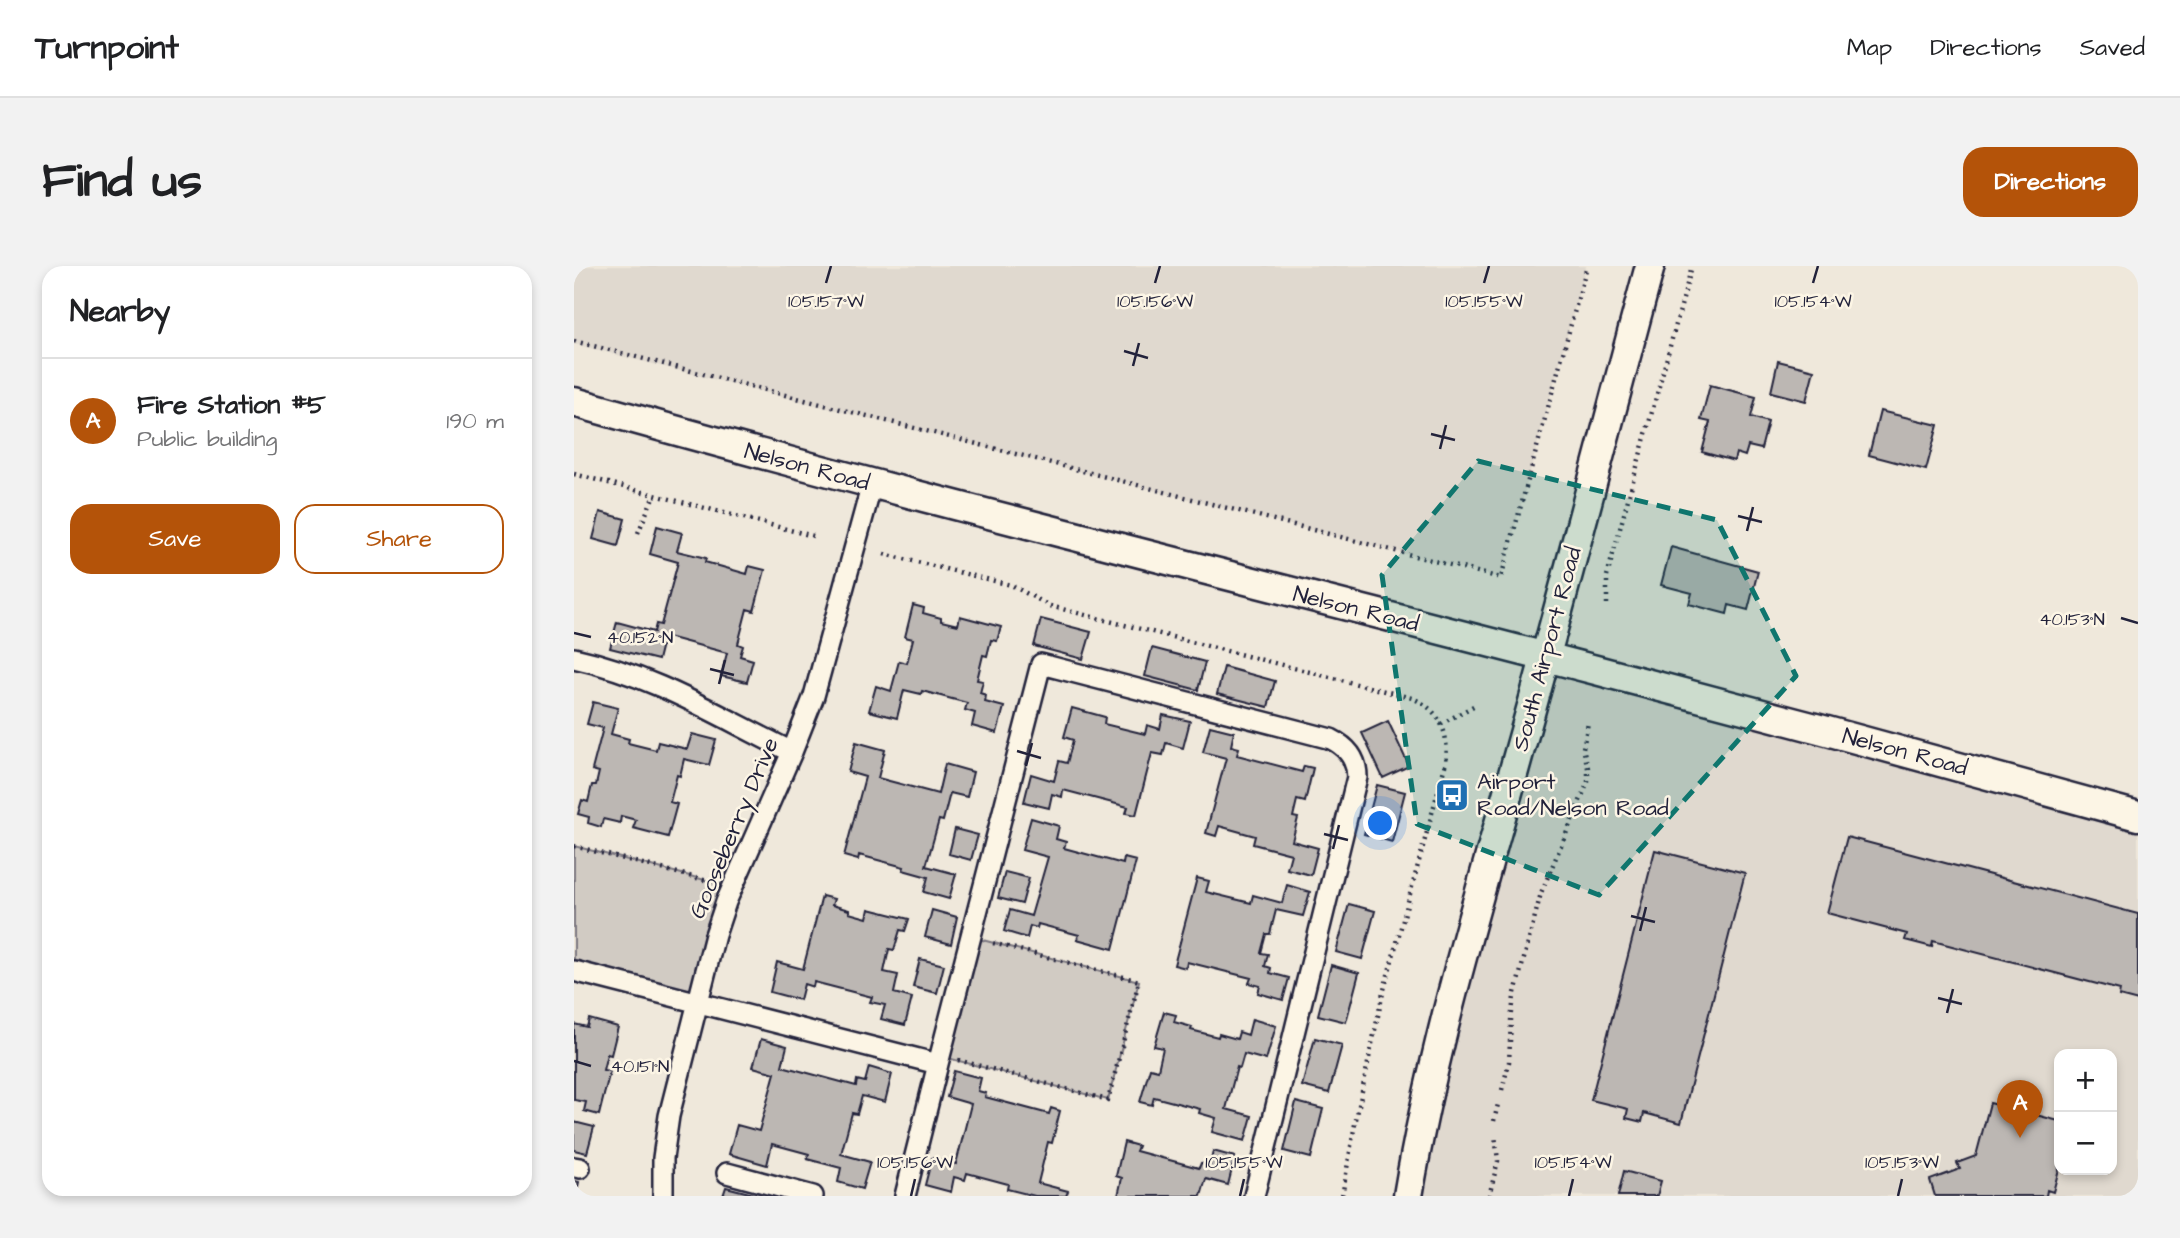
<!DOCTYPE html>
<meta charset="utf-8">
<style>
:root{--surface:#fff;--page:#f2f2f2;--text:#202124;--muted:#757577;--line:#e0e0e0;--accent:#b45309}
body{margin:0;font-family:"Architects Daughter",sans-serif;background:var(--page);color:var(--text)}
.controls{position:absolute;right:21px;bottom:21px;display:grid;overflow:hidden;border-radius:14px;box-shadow:0 4px 10px #0003}
.controls button{width:63px;height:63px;display:grid;place-items:center;padding:0;border:0;border-bottom:2px solid var(--line);background:var(--surface);color:var(--text);font:35px sans-serif}
.you{position:absolute;left:807px;top:558px;width:24px;height:24px;margin:-18px;border:5px solid #fff;border-radius:50%;background:#1a73e8;box-shadow:0 0 0 10px #1a73e833}
.badge{display:grid;place-items:center;width:46px;height:46px;border-radius:50%;background:var(--accent);color:#fff;font-size:23px;font-weight:700}
.pin{position:absolute;translate:-50% -58px;filter:drop-shadow(0 2px 4px #0008)}
.pin::after{content:'';position:absolute;top:37px;width:24px;height:21px;background:inherit;clip-path:polygon(0 0,100% 0,50% 100%)}
.list{margin:0;padding:0;list-style:none}
h2{display:flex;justify-content:space-between;align-items:center;height:91px;margin:0;padding:0 28px;font-size:30px}
h2 small{font-size:23px;font-weight:400;color:var(--muted)}
.list li{display:grid;grid-template-columns:46px 1fr auto;gap:21px;align-items:center;box-sizing:border-box;height:126px;padding:0 28px;border-top:2px solid var(--line)}
.list b{display:block;font-size:26px;white-space:nowrap}
.list p{margin:0;font-size:23px;white-space:nowrap;color:var(--muted)}
.list em{font-size:23px;font-style:normal;color:var(--muted)}
.actions{display:flex;gap:14px;padding:21px 28px}
.actions a{flex:1;padding:16px 0;border:2px solid var(--accent);border-radius:21px;text-align:center;font-size:24px;color:var(--accent)}
.actions .main{background:var(--accent);color:#fff}
.map{position:relative;flex:none;width:1564px;height:930px;overflow:hidden;border-radius:21px}
header{display:flex;align-items:center;gap:42px;box-sizing:border-box;height:98px;padding:0 35px;background:var(--surface);border-bottom:2px solid var(--line)}
header strong{font-size:33px}
nav{display:flex;gap:38px;margin-inline-start:auto;font-size:24px}
.intro{display:flex;align-items:center;justify-content:space-between;box-sizing:border-box;height:168px;padding:0 42px}
h1{margin:0;font-size:49px}
.button{padding:18px 32px;border-radius:21px;background:var(--accent);color:#fff;font-size:24px;font-weight:700}
main{display:flex;gap:42px;padding:0 42px}
aside{flex:1;background:var(--surface);border-radius:21px;box-shadow:0 4px 10px #0003}
.map>svg:first-child{display:block}
.built{fill:#e0d9cf;fill-rule:evenodd}
.green{fill:#d1cbc3;stroke:#7a767f;stroke-width:2}
.building{fill:#bcb7b3;stroke:#22223b;stroke-width:2}
.lines{fill:none;stroke-linecap:round;stroke-linejoin:round}
.street-casing{stroke:#22223b;stroke-width:24}
.secondary-casing{stroke:#22223b;stroke-width:33}
.path{stroke:#22223b;stroke-width:4.5;stroke-dasharray:2 5;stroke-linecap:butt}
.street{stroke:#fcf5e5;stroke-width:19}
.secondary{stroke:#fcf5e5;stroke-width:28}
.marked{fill:#0f766e;fill-opacity:0.2;stroke:#0f766e;stroke-width:5;stroke-dasharray:14 9;stroke-linejoin:round}
.ticks{fill:none;stroke:#22223b;stroke-width:2.5}
.labels{text-anchor:middle;dominant-baseline:central;stroke-width:5;stroke-linejoin:round;paint-order:stroke}
.street-label{font-size:23px;fill:#22223b;stroke:#fcf5e5}
.poi-label{font-size:23px;fill:#22223b;stroke:#fcf5e5;text-anchor:start}
.ticks-label{font-size:18px;text-anchor:middle;fill:#22223b;stroke:#fcf5e5;stroke-width:5;stroke-linejoin:round;paint-order:stroke}
</style>
<header>
<strong>Turnpoint</strong>
<nav><a>Map</a><a>Directions</a><a>Saved</a></nav>
</header>
<div class="intro"><h1>Find us</h1><a class="button">Directions</a></div>
<main>
<aside>
<h2>Nearby<small></small></h2>
<ul class="list">
<li><span class="badge">A</span><div><b>Fire Station #5</b><p>Public building</p></div><em>190 m</em></li>
</ul>
<div class="actions"><a class="main">Save</a><a>Share</a></div>
</aside>
<div class="map">
<svg width="1564" height="930" viewBox="0 0 1564 930">
<rect width="100%" height="100%" fill="#efe8db"/>
<filter id="ink" filterUnits="userSpaceOnUse"><feTurbulence type="fractalNoise" baseFrequency=".0143" numOctaves="2"/><feDisplacementMap in="SourceGraphic" scale="14" xChannelSelector="R" yChannelSelector="G"/><feConvolveMatrix kernelMatrix="1 2 1 2 8 2 1 2 1" color-interpolation-filters="sRGB"/></filter>
<g filter="url(#ink)">
<path class="built" d="M0,0H1012L927,312L0,78Z
M971,391L1564,551V930H834ZM1485,788H1538V904H1485Z"/>
<path class="green" d="M0,580L158,621L124,737L0,705Z
M397,671L565,715L534,834L366,790Z"/>
<path class="building" d="M1204,95L1240,104L1232,135L1197,126Z
M1136,119L1182,131L1177,151L1194,156L1187,183L1174,180L1171,190L1162,187L1160,195L1128,186L1136,156L1127,154Z
M1306,145L1364,159L1352,204L1295,189Z
M26,246L51,253L44,280L19,273Z
M83,260L108,267L103,285L132,292L131,296L173,308L175,300L191,304L180,345L173,343L164,378L169,380L166,390L179,394L173,416L147,410L153,387L90,370L84,394L36,382L43,356L80,366L82,358L87,359L104,296L76,288Z
M1097,281L1184,305L1174,344L1155,339L1153,348L1115,338L1118,327L1087,319Z
M339,339L350,342L349,347L367,352V355L384,359L386,350L427,361L423,375L417,374L413,390L409,389L403,414L409,415L406,427L412,429L411,436L430,441L423,467L398,460L401,447L391,444L393,437L348,425L347,428L330,424L323,452L295,445L302,420L317,425L325,395L333,397L339,373L331,371Z
M467,353L517,366L509,393L460,380Z
M578,382L631,396L624,424L571,410Z
M650,401L701,415L694,441L643,428Z
M19,436L44,442L37,468L55,473L54,477L82,484L84,476L113,483L118,468L142,474L135,499L110,493L106,510L103,509L96,536L103,538L94,571L59,562L62,554L47,550L46,557L29,553L27,561L14,557L15,551L4,548L8,534L14,536L18,519H22L25,506L18,504L29,462L13,458Z
M498,442L531,451L530,458L571,468L573,459L586,463L589,449L616,455L609,482L592,477L589,489L578,487L562,549L552,547L554,541L489,524L488,531L478,528L475,542L450,536L457,508L480,515L485,495L493,497L499,474L490,471Z
M814,455L835,500L809,512L788,467Z
M636,460L660,466L657,480L665,482L663,489L728,506L730,500L739,502L731,536L723,534L719,551L724,552L718,575L744,582L737,609L713,603L717,588L679,578L681,570L645,560L642,570L632,567L652,492L629,486Z
M282,476L311,484L304,512L364,528L371,498L399,506L393,531L376,527L369,555L365,554L352,600L382,608L375,633L350,626L354,611L329,604L330,601L285,589L284,594L270,590L291,511L274,506Z
M803,519L831,526L818,576L790,568Z
M457,552L485,560L482,573L492,576L490,582L549,598L550,592L562,595L539,683L503,673L505,669L464,658L463,662L456,660L453,672L430,665L436,644L457,650L474,591L448,584Z
M381,563L404,569L397,594L375,588Z
M1273,571L1564,648V735L1545,730L1546,724L1359,675L1358,681L1331,674L1333,668L1253,647Z
M1081,584L1171,607L1107,857L1070,847L1068,856L1052,852L1054,843L1017,834Z
M431,606L455,612L448,638L424,632Z
M623,612L635,615L632,626L677,637L679,629L708,637L713,619L736,626L729,650L702,644L696,668H692L687,687L694,688L691,700L697,702L696,707L715,712L709,734L684,727L686,720L675,717L677,712L613,696L612,702L600,699Z
M248,630L260,633L258,639L275,644V647L293,652L295,643L335,653L331,665L326,664L320,684L315,683L310,706L324,709L320,727L338,732L331,759L307,753L311,739L296,736L298,731L240,716L239,721L230,718L226,734L196,726L203,696L229,703Z
M775,638L801,645L788,693L762,686Z
M358,644L383,651L377,678L351,671Z
M346,693L370,699L363,727L339,721Z
M757,699L785,707L772,756L744,749Z
M590,746L602,749L600,756L618,761L617,764L644,771L645,768L663,773L665,766L674,769L678,753L702,760L692,794L670,788L666,802L663,801L652,843L678,850L671,875L638,866L642,852L625,847L626,843L580,831L578,839L566,836L576,802L584,804L589,782L580,780Z
M15,753L44,761L37,789L33,788L29,804L36,805L25,849L10,845L12,836L0,834V758L13,761Z
M741,772L768,779L755,827L728,820Z
M187,773L213,780L208,800L282,820L283,814L291,816L295,801L318,808L311,836L288,830L283,848L278,847L267,888L296,896L288,923L264,916L267,902L233,893L235,888L198,878L193,899L155,888L163,859L185,865L201,807L179,801Z
M380,805L407,812L404,825L412,827L411,831L475,848L477,842L486,845L478,877L474,876L464,917L494,925L492,930H461L433,923L434,918L393,907L391,914L380,911L377,926L351,919L358,892L382,898L397,838L373,831Z
M722,836L749,843L737,892L710,885Z
M1416,837L1485,855V903L1479,926L1473,924L1472,930H1361L1356,914L1386,903L1383,897L1402,890Z
M0,856L20,861L13,887L0,884Z
M550,876L564,880L562,885L625,902L627,897L636,899L639,885L661,891L654,919L632,913L627,930H544L548,912L542,910Z
M1050,905L1087,915L1083,930H1044Z
M0,915L5,916L2,930H0Z
M152,921L187,930H149Z"/>
<g class="lines">
<g class="street-casing">
<path id="street" d="M0,392C82,410 144,450 218,486
M0,705L364,798L467,398L757,473C773,481 783,493 783,511L680,930
M0,901L6,902
M153,907L239,930
M89,930V892L95,850L141,669L152,636L218,486L240,430L298,218
M331,930L364,798"/>
</g>
<g class="secondary-casing">
<path id="secondary" d="M0,136C339,232 681,315 1022,404C1203,451 1384,500 1564,550
M834,930C859,780 904,635 944,490C990,327 1032,163 1076,0"/>
</g>
<path class="path" d="M0,75L927,312L1013,0
M0,208L243,271
M64,267L80,229
M310,288L437,319L476,340L838,432C867,444 875,467 872,496L808,731L781,858L768,930
M1033,338V310L1118,0
M867,458L903,438
M0,580L138,616
M384,794L534,834L565,715L415,676
M928,824L935,796L937,754L940,731L967,627L1014,516V502L1009,482L1014,457
M920,855L924,838
M915,930L924,895L921,869"/>
<use href="#street" class="street"/>
<use href="#secondary" class="secondary"/>
</g>
</g>
<path class="marked" d="M904,195L1143,254L1222,410L1025,629L843,558L808,309Z"/>
<path class="ticks" d="M252,17L257,0M581,17L586,0M910,17L915,0M1239,17L1244,0M550,85L574,92M559,100L565,77M857,168L881,174M866,183L872,159M1164,250L1188,256M1173,265L1179,241M1547,352L1564,357M0,367L17,371M136,403L160,409M145,418L151,394M443,485L467,492M452,500L458,477M750,568L774,574M759,583L765,559M1057,650L1081,656M1066,665L1072,641M1364,732L1388,738M1373,747L1379,723M0,795L17,800M337,930L341,913M666,930L670,913M995,930L999,913M1324,930L1328,913"/>
<defs>
<g id="bus-square" transform="scale(1.75)"><rect x="-9" y="-9" width="18" height="18" rx="4" fill="#1f6fb2" stroke="#fcf5e5"/><path d="M-5-6H5V4H4V6H2V4H-2V6H-4V4H-5ZM-3.5-4V0h7V-4ZM-3.5 1.2v1.5H-2V1.2ZM2 1.2v1.5H3.5V1.2Z" fill="#fff"/></g>
</defs>
<g fill-rule="evenodd">
<use href="#bus-square" x="878" y="529"/>
</g>
<g class="labels">
<g class="street-label">
<text transform="translate(233 201) rotate(15)">Nelson Road</text>
<text transform="translate(782 343) rotate(14)">Nelson Road</text>
<text transform="translate(973 383) rotate(-75)">South Airport Road</text>
<text transform="translate(1331 486) rotate(15)">Nelson Road</text>
<text transform="translate(160 562) rotate(-67)">Gooseberry Drive</text>
</g>
<g class="poi-label">
<text x="903" y="516">Airport<tspan x="903" dy="26">Road/Nelson Road</tspan></text>
</g>
</g>
<g class="ticks-label">
<text x="252" y="41">105.157°W</text>
<text x="581" y="41">105.156°W</text>
<text x="910" y="41">105.155°W</text>
<text x="1239" y="41">105.154°W</text>
<text x="1498" y="359">40.153°N</text>
<text x="66" y="377">40.152°N</text>
<text x="66" y="806">40.151°N</text>
<text x="341" y="902">105.156°W</text>
<text x="670" y="902">105.155°W</text>
<text x="999" y="902">105.154°W</text>
<text x="1328" y="902">105.153°W</text>
</g>
</svg>
<div class="controls">
<button>+</button>
<button>−</button>
</div>
<div class="you"></div>
<div class="pin badge" style="left:1446px;top:872px">A</div>
</div>
</main>
